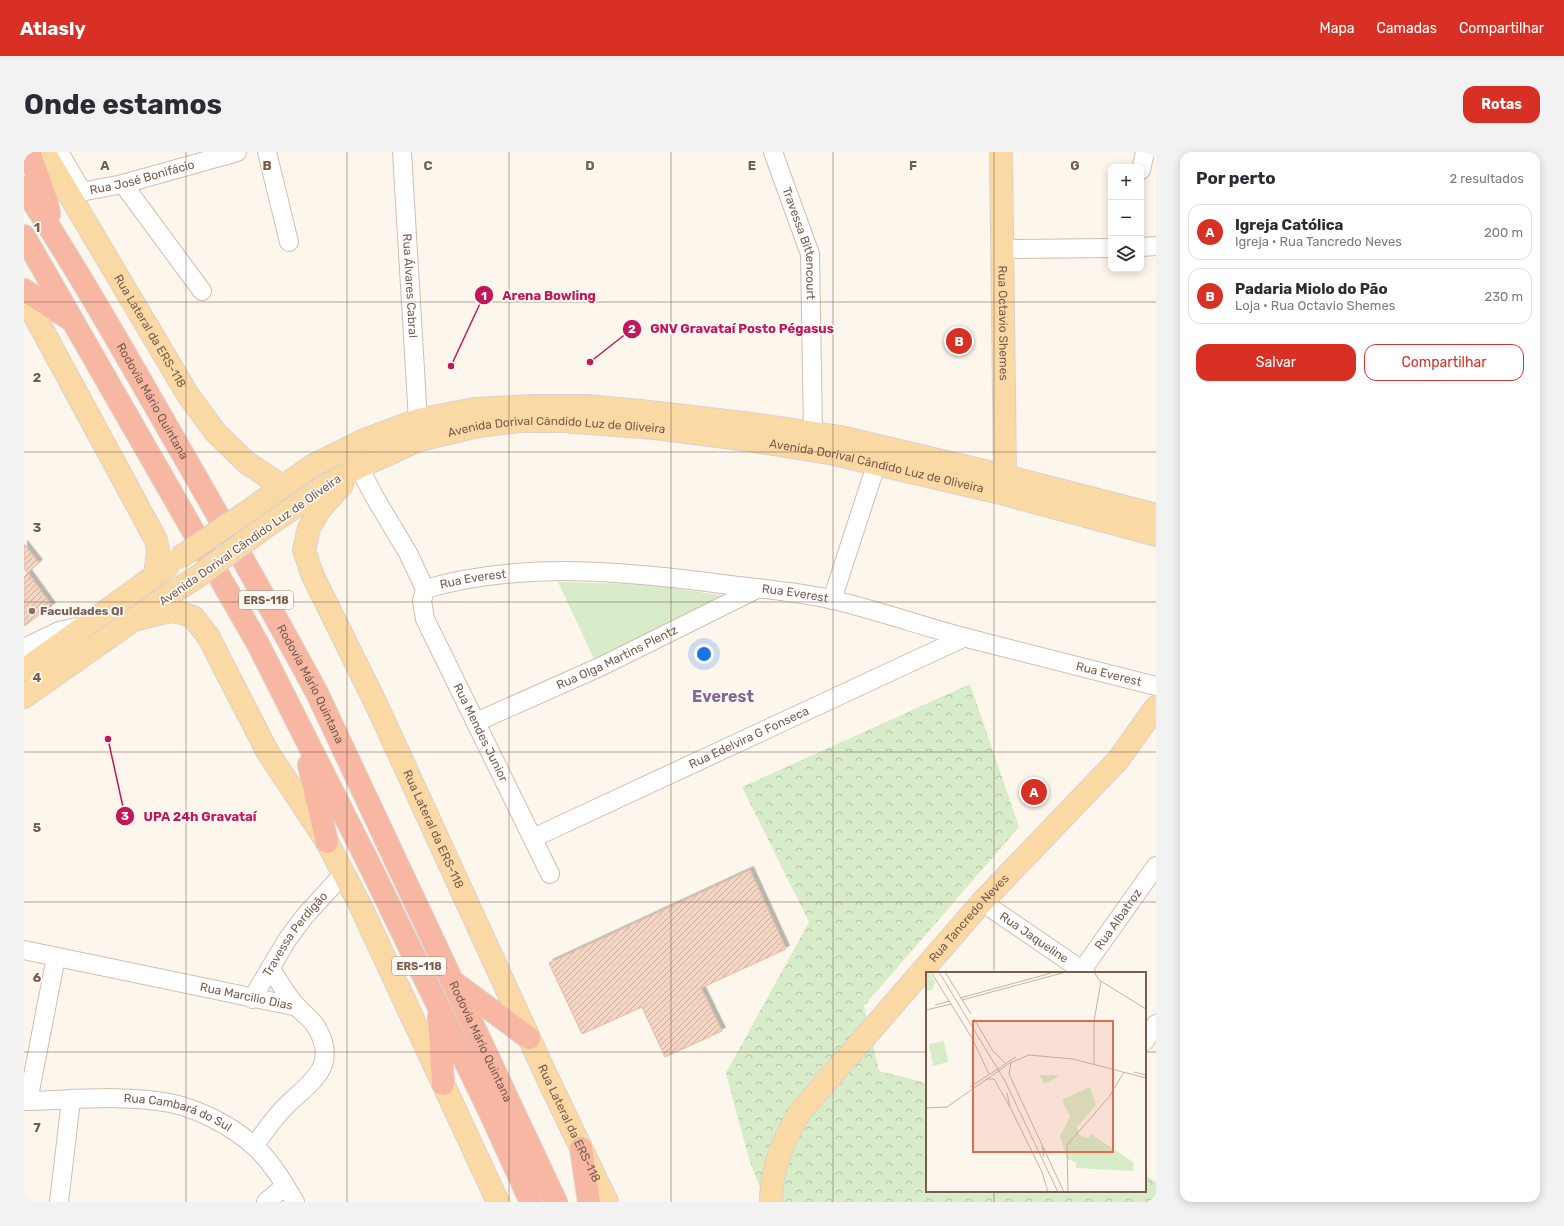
<!DOCTYPE html>
<html lang="pt">
<meta charset="utf-8">
<style>
:root{--surface:#fff;--page:#f2f2f3;--text:#2b2b33;--muted:#7c7c81;--line:#e1e1e2;--accent:#d93025}
body{margin:0;font-family:Rubik,sans-serif;background:var(--page);color:var(--text)}
.controls{position:absolute;right:12px;top:12px;display:grid;overflow:hidden;border-radius:8px;box-shadow:0 2px 10px #0003}
.controls button{width:36px;height:36px;display:grid;place-items:center;padding:0;border:0;border-bottom:1px solid var(--line);background:var(--surface);color:var(--text);font:20px sans-serif}
.you{position:absolute;left:680px;top:502px;width:14px;height:14px;margin:-10px;border:3px solid #fff;border-radius:50%;background:#1a73e8;box-shadow:0 0 0 6px #1a73e833}
.badge{display:grid;place-items:center;width:26px;height:26px;border-radius:50%;background:var(--accent);color:#fff;font-size:13px;font-weight:700}
.pin{position:absolute;translate:-50% -50%;border:2px solid #fff;box-shadow:0 1px 4px #0006}
.list{margin:0;padding:0;list-style:none}
h2{display:flex;justify-content:space-between;align-items:center;height:52px;margin:0;padding:0 16px;font-size:17px}
h2 small{font-size:13px;font-weight:400;color:var(--muted)}
.list li{display:grid;grid-template-columns:26px 1fr auto;gap:12px;align-items:center;box-sizing:border-box;height:56px;margin:0 8px 8px;padding:0 8px;border:1px solid var(--line);border-radius:12px}
.list b{display:block;font-size:15px;white-space:nowrap}
.list p{margin:0;font-size:13px;white-space:nowrap;color:var(--muted)}
.list em{font-size:13px;font-style:normal;color:var(--muted)}
.actions{display:flex;gap:8px;padding:12px 16px}
.actions a{flex:1;padding:9px 0;border:1px solid var(--accent);border-radius:12px;text-align:center;font-size:14px;color:var(--accent)}
.actions .main{background:var(--accent);color:#fff}
.icon{flex:none;width:22px;height:22px;fill:none;stroke:currentColor;stroke-width:2;stroke-linecap:round;stroke-linejoin:round}
.map{position:relative;flex:none;width:1132px;height:1050px;overflow:hidden;border-radius:12px}
header{display:flex;align-items:center;gap:24px;box-sizing:border-box;height:56px;padding:0 20px;background:var(--accent);color:#fff}
header strong{font-size:19px}
nav{display:flex;gap:22px;margin-inline-start:auto;font-size:14px}
.intro{display:flex;align-items:center;justify-content:space-between;box-sizing:border-box;height:96px;padding:0 24px}
h1{margin:0;font-size:28px}
.button{padding:10px 18px;border-radius:12px;background:var(--accent);color:#fff;font-size:14px;font-weight:700}
main{display:flex;gap:24px;padding:0 24px}
aside{flex:1;background:var(--surface);border-radius:12px;box-shadow:0 2px 10px #0003}
.map>svg:first-child{display:block}
.forest{fill:url(#forest-crowns)}
.park{fill:#d8ecc9}
.building{fill:url(#building-hatch);stroke:#e6bba3;filter:url(#shadow)}
.lines{fill:none;stroke-linecap:round;stroke-linejoin:round}
.minor-casing{stroke:#d1beb0;stroke-width:20}
.major-casing{stroke:#dad1cd;stroke-width:24}
.highway-casing{stroke:#dad1cd;stroke-width:24}
.minor{stroke:#fff;stroke-width:18}
.major{stroke:#fbd9a5;stroke-width:22}
.highway{stroke:#f7b7a3;stroke-width:22}
.major-bridge-casing{stroke:#dad1cd;stroke-width:24;stroke-linecap:butt}
.major-bridge{stroke:#fbd9a5;stroke-width:22}
.grid{fill:none;stroke:#7a5c4d;stroke-width:1;stroke-opacity:0.55}
.education-dot{fill:#8d6e63;stroke:#fffaf3;stroke-width:1.5}
.labels{text-anchor:middle;dominant-baseline:central;stroke-width:3.5;stroke-linejoin:round;paint-order:stroke}
.shield{fill:#fffaf3;stroke:#a28b7f;stroke-width:1}
.shield-label{font-size:11px;font-weight:bold;fill:#7a5c4d}
.street-label{font-size:12px;fill:#7a5c4d;stroke:#fffaf3}
.education-label{font-size:12px;font-weight:bold;fill:#785e54;stroke:#fffaf3;text-anchor:start}
.district-label{font-size:16px;font-weight:bold;fill:#846695;stroke:#fffaf3}
.inset-road{fill:none;stroke:#c5b3a7;stroke-width:1}
.view{fill:#dc6d51;fill-opacity:0.15;stroke:#dc6d51;stroke-width:2}
.inset-edge{fill:none;stroke:#7a5c4d;stroke-width:2}
.grid-label{font-size:13px;text-anchor:middle;font-weight:bold;fill:#7a5c4d;stroke:#fffaf3;stroke-width:3.5;stroke-linejoin:round;paint-order:stroke}
.leader{fill:none;stroke:#c2185b;stroke-width:1.5}
.callout-dot{fill:#c2185b;stroke:#fffaf3;stroke-width:1.5}
.mark-label{font-size:12px;text-anchor:middle;font-weight:bold;fill:#fff}
.callout-label{font-size:13px;text-anchor:middle;font-weight:bold;fill:#c2185b;stroke:#fffaf3;stroke-width:3.5;stroke-linejoin:round;paint-order:stroke}
</style>
<header>
<strong>Atlasly</strong>
<nav><a>Mapa</a><a>Camadas</a><a>Compartilhar</a></nav>
</header>
<div class="intro"><h1>Onde estamos</h1><a class="button">Rotas</a></div>
<main>
<div class="map">
<svg width="1132" height="1050" viewBox="0 0 1132 1050">
<defs>
<pattern id="forest-crowns" width="20" height="18" patternUnits="userSpaceOnUse"><rect width="20" height="18" fill="#d8ecc9"/><path d="M2 6a3 3 0 1 1 6 0M12 15a3 3 0 1 1 6 0" fill="none" stroke="#b4c2a5"/></pattern>
<pattern id="building-hatch" width="6" height="6" patternUnits="userSpaceOnUse"><rect width="6" height="6" fill="#f3d5c3"/><path d="M-1 1l2-2M0 6l6-6M5 7l2-2" fill="none" stroke="#cab0a1"/></pattern>
<filter id="shadow"><feDropShadow dx="3.5" dy="-3.5" stdDeviation="0" flood-color="#0004"/></filter>
</defs>
<rect width="100%" height="100%" fill="#fdf6ec"/>
<path class="forest" d="M946,532L995,675L840,854L855,919L903,931V1039H1121V1023L1132,1030V1050H741L725,1007L702,921L785,770L718,635Z"/>
<path class="park" d="M534,430L622,432L702,444L571,509Z"/>
<path class="building" d="M0,392L15,411L3,421L0,417Z
M4,421L28,454L0,474V425Z
M726,718L762,797L677,836L698,879L641,905L618,855L558,882L525,811Z"/>
<g class="lines">
<g class="minor-casing">
<g id="minor">
<path d="M35,0L58,39"/>
<path d="M243,0L265,90"/>
<path id="s1" d="M378,0L394,268"/>
<path id="s2" d="M749,0L786,102L789,281"/>
<path d="M1117,18L1121,0"/>
<path d="M99,32L178,139"/>
<path id="s3" d="M46,42L99,32L213,0"/>
<path d="M1117,95L1132,94"/>
<path d="M979,97L1087,96"/>
<path d="M335,315L350,344L384,401L401,437"/>
<path id="s4" d="M401,437C501,408 604,420 706,433C740,437 776,440 810,448C855,459 898,474 943,486C1006,502 1069,518 1132,534"/>
<path id="s5" d="M401,437L398,449L401,467L526,722"/>
<path d="M808,448L852,313"/>
<path d="M0,496L35,479L57,474"/>
<path id="s6" d="M452,570L578,514L733,437"/>
<path id="s7" d="M509,686L941,485"/>
<path id="s8" d="M958,750L1062,821"/>
<path id="s9" d="M0,798L274,855"/>
<path id="s10" d="M1056,821L1132,714"/>
<path id="s11" d="M228,847L263,788L280,765L320,721"/>
<path d="M1121,889L1132,872"/>
<path id="s12" d="M0,949C48,948 99,942 146,951C175,957 208,974 230,994C247,1009 260,1031 271,1050"/>
<path d="M4,949L32,805"/>
<path d="M230,994C240,981 249,967 260,956C283,932 315,917 294,878C290,869 281,863 274,856C263,844 255,829 246,816"/>
<path d="M35,1050L47,948"/>
<path d="M242,1050L261,1034"/>
</g>
</g>
<g class="major-casing">
<g id="major">
<path id="s13" d="M20,0L164,243L192,281L223,311L258,334"/>
<path id="s14" d="M977,0L981,324L978,336"/>
<path d="M0,144L132,388L134,398L131,424"/>
<path id="s15" d="M318,333L296,357L285,376L280,398L288,422L354,556L522,923L583,1050"/>
<path d="M220,362L288,314L338,289L394,268L451,257L508,254H562L616,259L728,272L816,285L981,324L1132,363"/>
<path id="s16" d="M236,379L301,334L335,315L395,288L454,274L496,269H539L631,276L725,288L810,302L977,341L1132,383"/>
<path d="M113,467L146,459L158,461L169,465L184,484L243,599L303,690L336,753L474,1050"/>
<path d="M0,518L143,415"/>
<path d="M0,545L145,443L170,427"/>
<path id="s17" d="M747,1050C747,1015 759,990 776,960L958,750L1094,608L1132,555"/>
</g>
</g>
<g class="highway-casing">
<g id="highway">
<path d="M5,0L23,51L25,62"/>
<path id="s18" d="M0,36C56,121 106,210 157,299C203,379 249,459 293,541L532,1050"/>
<path d="M0,84L234,492L347,716L465,958L507,1050"/>
<path d="M0,138L46,167"/>
<path d="M285,613L303,690"/>
<path d="M432,832L505,886"/>
<path d="M415,864L419,932"/>
<path d="M557,996L565,1050"/>
</g>
</g>
<use href="#minor" class="minor"/>
<use href="#major" class="major"/>
<use href="#highway" class="highway"/>
<g class="major-bridge-casing">
<path id="major-bridge" d="M155,406L220,362
M170,427L236,379"/>
</g>
<use href="#major-bridge" class="major-bridge"/>
</g>
<path class="grid" d="M162,0V1050M323,0V1050M485,0V1050M647,0V1050M809,0V1050M970,0V821M0,150H1132M0,300H1132M0,450H1132M0,600H1132M0,750H1132M0,900H903M1121,900H1132M970,1039V1050"/>
<circle class="education-dot" cx="8" cy="459" r="4"/>
<g class="labels">
<g class="shield">
<rect x="215" y="439" width="54" height="18" rx="3"/>
<rect x="368" y="805" width="54" height="18" rx="3"/>
</g>
<g class="shield-label">
<text x="242" y="448">ERS-118</text>
<text x="395" y="814">ERS-118</text>
</g>
<g class="street-label">
<text stroke="none"><textPath href="#s3" startOffset="74">Rua José Bonifácio</textPath></text>
<text stroke="none"><textPath href="#s2" startOffset="96">Travessa Bittencourt</textPath></text>
<text stroke="none"><textPath href="#s1" startOffset="134">Rua Álvares Cabral</textPath></text>
<text stroke="none"><textPath href="#s14" startOffset="171">Rua Octavio Shemes</textPath></text>
<text stroke="none"><textPath href="#s13" startOffset="208">Rua Lateral da ERS-118</textPath></text>
<text stroke="none"><textPath href="#s18" startOffset="249">Rodovia Mário Quintana</textPath></text>
<text stroke="none"><textPath href="#s16" startOffset="323">Avenida Dorival Cândido Luz de Oliveira</textPath></text>
<text stroke="none"><textPath href="#s16" startOffset="647">Avenida Dorival Cândido Luz de Oliveira</textPath></text>
<text transform="translate(226 388) rotate(-35)">Avenida Dorival Cândido Luz de Oliveira</text>
<text stroke="none"><textPath href="#s4" startOffset="49">Rua Everest</textPath></text>
<text stroke="none"><textPath href="#s4" startOffset="373">Rua Everest</textPath></text>
<text stroke="none"><textPath href="#s6" startOffset="155">Rua Olga Martins Plentz</textPath></text>
<text stroke="none"><textPath href="#s4" startOffset="697">Rua Everest</textPath></text>
<text stroke="none"><textPath href="#s18" startOffset="573">Rodovia Mário Quintana</textPath></text>
<text stroke="none"><textPath href="#s5" startOffset="157">Rua Mendes Junior</textPath></text>
<text stroke="none"><textPath href="#s7" startOffset="238">Rua Edelvira G Fonseca</textPath></text>
<text stroke="none"><textPath href="#s15" startOffset="385">Rua Lateral da ERS-118</textPath></text>
<text stroke="none"><textPath href="#s17" startOffset="353">Rua Tancredo Neves</textPath></text>
<text stroke="none"><textPath href="#s10" startOffset="66">Rua Albatroz</textPath></text>
<text stroke="none"><textPath href="#s11" startOffset="78">Travessa Perdigão</textPath></text>
<text stroke="none"><textPath href="#s8" startOffset="63">Rua Jaqueline</textPath></text>
<text stroke="none"><textPath href="#s9" startOffset="227">Rua Marcilio Dias</textPath></text>
<text stroke="none"><textPath href="#s18" startOffset="969">Rodovia Mário Quintana</textPath></text>
<text stroke="none"><textPath href="#s12" startOffset="156">Rua Cambará do Sul</textPath></text>
<text stroke="none"><textPath href="#s15" startOffset="709">Rua Lateral da ERS-118</textPath></text>
</g>
<g class="education-label">
<text x="16" y="459">Faculdades QI</text>
</g>
<g class="district-label">
<text x="699" y="544">Everest</text>
</g>
</g>
<g transform="translate(902 820)">
<rect width="220" height="220" fill="#fdf6ec"/>
<path d="M0,0H3L9,10L7,17L0,20ZM164,115L170,133L151,155L153,163L162,166L165,162L207,190L208,199L150,196V190L141,187L134,164L144,145L136,128Z" fill="#d8ecc9"/>
<path d="M18,69L22,90L7,94L3,72ZM113,103H124L134,104L118,112Z" fill="#d8ecc9"/>
<path class="inset-road" d="M5,0L46,66L63,102M13,0L79,109L132,220M19,0L45,42M168,0L173,8L220,37M34,26L129,0M36,28L140,0M9,33L24,29M0,38L25,32M48,47L67,79L79,91M85,91L83,102L138,220M168,92V49L175,9M208,100L220,103M61,107H68L84,135L116,200L122,220M44,115L90,85M81,121L84,135M0,136L21,135L84,91L103,83L147,87L220,106M116,173L118,185M142,220L141,173L183,125L198,100"/>
<path class="view" d="M47,49H187V180H47Z"/>
<rect width="220" height="220" class="inset-edge"/>
</g>
<g class="grid-label">
<text x="81" y="18">A</text>
<text x="243" y="18">B</text>
<text x="404" y="18">C</text>
<text x="566" y="18">D</text>
<text x="728" y="18">E</text>
<text x="889" y="18">F</text>
<text x="1051" y="18">G</text>
<text x="13" y="80">1</text>
<text x="13" y="230">2</text>
<text x="13" y="380">3</text>
<text x="13" y="530">4</text>
<text x="13" y="680">5</text>
<text x="13" y="830">6</text>
<text x="13" y="980">7</text>
</g>
<path class="leader" d="M427 214L460 143M566 210L608 177M84 587L101 664"/>
<g class="callout-dot">
<circle cx="427" cy="214" r="4"/>
<circle cx="566" cy="210" r="4"/>
<circle cx="84" cy="587" r="4"/>
<circle cx="460" cy="143" r="10"/>
<circle cx="608" cy="177" r="10"/>
<circle cx="101" cy="664" r="10"/>
</g>
<g class="mark-label">
<text x="460" y="148">1</text>
<text x="608" y="181">2</text>
<text x="101" y="668">3</text>
</g>
<g class="callout-label">
<text x="525" y="148">Arena Bowling</text>
<text x="718" y="181">GNV Gravataí Posto Pégasus</text>
<text x="176" y="669">UPA 24h Gravataí</text>
</g>
</svg>
<div class="controls">
<button>+</button>
<button>−</button>
<button><svg class="icon" aria-label="layers" viewBox="0 0 24 24"><path d="M12 4l9 5-9 5-9-5zM3 14l9 5 9-5"/></svg></button>
</div>
<div class="you"></div>
<div class="pin badge" style="left:1010px;top:640px">A</div>
<div class="pin badge" style="left:935px;top:189px">B</div>
</div>
<aside>
<h2>Por perto<small>2 resultados</small></h2>
<ul class="list">
<li><span class="badge">A</span><div><b>Igreja Católica</b><p>Igreja · Rua Tancredo Neves</p></div><em>200 m</em></li>
<li><span class="badge">B</span><div><b>Padaria Miolo do Pão</b><p>Loja · Rua Octavio Shemes</p></div><em>230 m</em></li>
</ul>
<div class="actions"><a class="main">Salvar</a><a>Compartilhar</a></div>
</aside>
</main>
